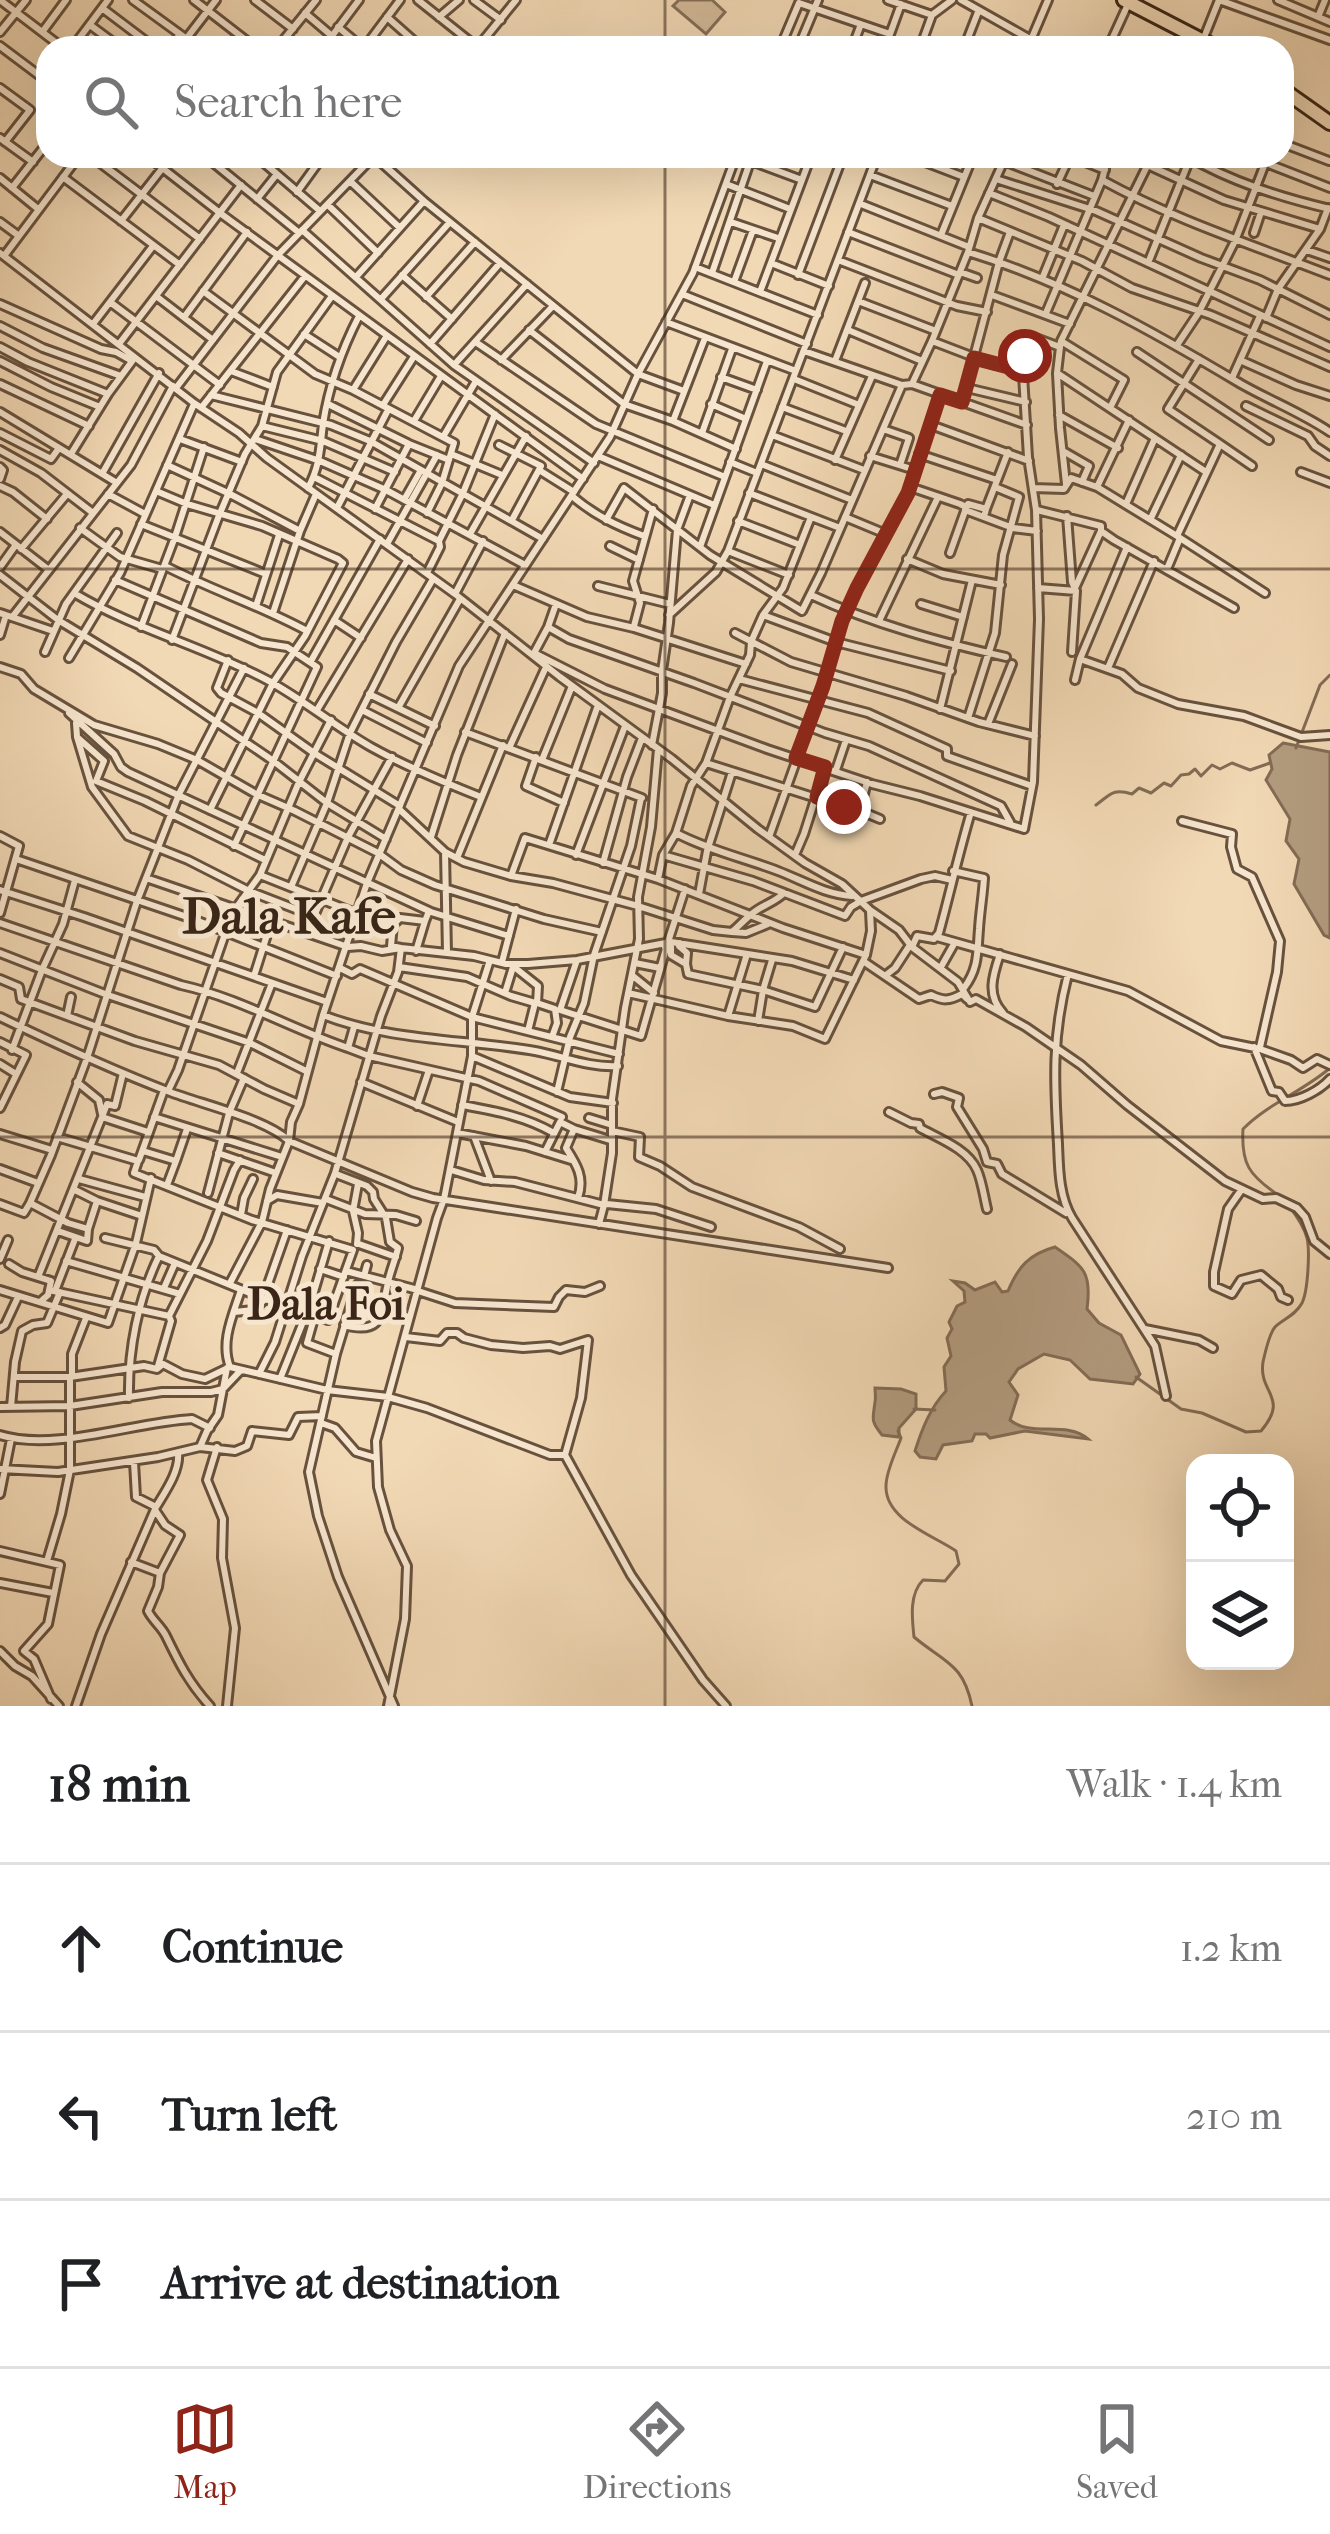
<!DOCTYPE html>
<meta charset="utf-8">
<style>
:root{--surface:#fff;--page:#f6f6f6;--text:#202124;--muted:#757577;--line:#e0e0e0;--accent:#8f2418}
body{margin:0;font-family:"IM FELL French Canon",serif;background:var(--page);color:var(--text)}
.controls{position:absolute;right:36px;bottom:36px;display:grid;overflow:hidden;border-radius:24px;box-shadow:0 12px 48px #0002}
.controls button{width:108px;height:108px;display:grid;place-items:center;padding:0;border:0;border-bottom:3px solid var(--line);background:var(--surface);color:var(--text);font:60px sans-serif}
.stop{position:absolute;width:36px;height:36px;margin:-27px;border:9px solid #8f2418;border-radius:50%;background:#fff}
.stop.end{background:#8f2418;border-color:#fff;box-shadow:0 3px 12px #0008}
.list{margin:0;padding:0;list-style:none}
h2{display:flex;justify-content:space-between;align-items:center;height:156px;margin:0;padding:0 48px;font-size:51px}
h2 small{font-size:39px;font-weight:400;color:var(--muted)}
.list li{display:grid;grid-template-columns:78px 1fr auto;gap:36px;align-items:center;box-sizing:border-box;height:168px;padding:0 48px;border-top:3px solid var(--line)}
.list b{display:block;font-size:45px;white-space:nowrap}
.list em{font-size:39px;font-style:normal;color:var(--muted)}
.icon{flex:none;width:66px;height:66px;fill:none;stroke:currentColor;stroke-width:2;stroke-linecap:round;stroke-linejoin:round}
.map{position:relative;flex:none;width:1330px;height:1706px;overflow:hidden}
.search{position:absolute;background:var(--surface);box-shadow:0 12px 48px #0002;left:36px;right:36px;top:36px;height:132px;display:flex;align-items:center;gap:30px;box-sizing:border-box;padding:0 42px;border-radius:36px;color:var(--muted);font-size:45px}
.sheet{height:660px;background:var(--surface)}
nav{display:flex;justify-content:space-around;align-items:center;box-sizing:border-box;height:168px;border-top:3px solid var(--line);background:var(--surface);font-size:33px;color:var(--muted)}
nav a{display:grid;justify-items:center;gap:6px}
nav .on{color:var(--accent)}
.map>svg:first-child{display:block}
.green{fill:#d3ba9a;stroke:#867058;stroke-width:3}
.water{fill:#b39c7f;stroke:#836c55;stroke-width:3}
.lines{fill:none;stroke-linecap:round;stroke-linejoin:round}
.stream{stroke:#836c55;stroke-width:3}
.minor-casing{stroke:#68523e;stroke-width:12}
.highway-casing{stroke:#3a2517;stroke-width:18}
.minor{stroke:#f7e6cf;stroke-width:6}
.highway{stroke:#f2d9b5;stroke-width:12}
.route{stroke:#8f2418;stroke-width:15}
.grid{fill:none;stroke:#3a2517;stroke-width:3;stroke-opacity:0.55}
.labels{text-anchor:middle;dominant-baseline:central;stroke-width:10;stroke-linejoin:round;paint-order:stroke}
.quarter-label{font-size:45px;font-weight:bold;fill:#3a2517;stroke:#f7e6cf}
.district-label{font-size:51px;font-weight:bold;fill:#3a2517;stroke:#f7e6cf}
</style>
<div class="map">
<svg width="1330" height="1706" viewBox="0 0 1330 1706">
<rect width="100%" height="100%" fill="#f2d9b5"/>
<filter id="stains"><feTurbulence type="fractalNoise" baseFrequency=".00167" numOctaves="4"/><feColorMatrix values="0 0 0 0 .2 0 0 0 0 .09 0 0 0 0 .02 0 0 0 .5 -.17"/></filter>
<radialGradient id="worn" r=".72"><stop offset=".6" stop-color="#630" stop-opacity="0"/><stop offset="1" stop-color="#630" stop-opacity=".3"/></radialGradient>
<path class="green" d="M679,0H712L725,12L706,34L673,6Z"/>
<path class="water" d="M1283,743L1330,752V938L1324,935L1294,884L1299,859L1286,841L1290,819L1266,780L1272,769L1269,755Z
M1055,1247C1084,1267 1092,1272 1087,1309L1099,1323L1121,1335L1140,1374L1133,1384L1090,1379L1070,1360L1044,1354L1018,1369L1009,1382L1018,1395L1010,1420C1031,1438 1066,1420 1088,1439L1025,1431L990,1438L986,1434H975L972,1441L943,1445L936,1459L920,1457L915,1451C922,1429 930,1408 946,1391L944,1367L951,1356L947,1338L952,1329L949,1322L957,1306L965,1302L964,1291L953,1281L965,1283L975,1290L995,1282L1002,1292L1008,1291C1018,1267 1029,1254 1055,1247Z
M875,1388L901,1389L916,1394V1409L899,1428V1437L882,1435C870,1420 873,1419 875,1402C876,1397 875,1392 875,1388Z"/>
<g class="lines">
<path class="stream" d="M1296,748L1320,685L1330,675
M1096,805C1111,794 1113,788 1132,794L1139,788L1151,793L1164,783L1171,786L1181,775L1189,774L1195,769L1201,776L1212,765L1220,769L1232,763L1250,770L1270,763
M1278,1195C1249,1175 1241,1164 1243,1129C1269,1103 1302,1092 1330,1068
M1136,1377L1181,1409L1202,1413L1246,1432L1261,1431C1290,1397 1258,1393 1263,1362C1265,1353 1269,1334 1275,1327C1283,1319 1295,1316 1302,1303C1308,1291 1310,1251 1307,1238C1304,1227 1296,1215 1289,1206
M914,1409L935,1410
M898,1431L901,1438C896,1452 886,1471 886,1486C885,1520 933,1535 956,1551L959,1564L945,1581L923,1580C909,1594 912,1618 914,1637C945,1663 963,1663 972,1706"/>
<g class="minor-casing">
<path id="minor" d="M0,0L63,48
M133,0L199,48
M194,0L256,48
M255,0L293,29
M418,0L477,47
M474,0L501,20
M888,0L932,15
M961,0L1046,48
M1219,0L1330,40
M1278,0L1330,22
M799,3L890,34
M102,8L155,48
M305,13L332,36
M387,17L422,48
M439,17L459,0
M1318,17L1325,0
M90,25L121,48
M338,27L363,48
M43,31L66,0
M0,32L26,0
M177,38L191,48
M186,39L216,0
M1031,40L1048,0
M1203,40L1219,0
M800,43L824,48
M0,46L48,82
M72,48L108,0
M277,48L316,0
M323,48L359,0
M364,48L400,0
M477,48L516,0
M780,48L799,3
M798,48L818,0
M852,48L861,24
M885,48L901,4
M920,48L932,15L952,0
M964,48L978,12
M1108,48L1129,2
M0,88L30,110L5,142
M0,138L33,162
M1282,143L1329,161
M91,156L200,239
M147,156L220,213L583,479
M205,156L298,232
M256,156L320,211
M374,156L424,201L638,374L684,391
M909,156L964,177
M991,156L1094,196
M1070,156L1105,170
M1128,156L1224,200L1320,229
M1187,156C1232,182 1280,197 1330,209
M1248,156L1330,188
M751,161L802,180
M870,175L952,206
M63,177L180,265
M0,178L38,209
M996,179L1096,211L1201,258L1260,280L1330,315
M1102,180C1175,220 1253,245 1330,275
M350,181L400,228
M726,184L790,209
M1057,184L1070,156
M12,188L48,142
M297,192L323,156
M989,193L1049,217L1330,347
M257,199L277,174
M861,204L969,247
M328,205L378,253
M978,218L1082,261L1132,288L1211,315L1330,367
M121,221L172,156
M0,222L19,236
M731,222L778,238
M302,230L454,365L594,463
M848,232L959,275
M1254,233L1261,212
M941,235L973,156
M1307,250L1330,258
M968,252C1066,282 1154,332 1241,384C1271,401 1302,413 1330,432
M0,253L194,403L239,433L267,458L455,594L560,677L672,759L758,829L805,863L842,884L870,910L899,930L912,947L958,982L970,1002L976,999L1026,1027L1081,1065L1127,1105L1225,1181L1263,1199L1276,1198L1297,1208L1305,1217L1314,1241L1330,1254
M4,256L79,156
M838,260L957,306L987,312
M771,263L829,286
M1148,263L1191,156
M695,267L818,315
M960,272L977,278
M712,273L752,156
M402,275L452,319
M798,275L843,156
M356,277L424,201
M1042,279L1064,225
M734,282L753,230
M203,291L315,374L353,390L454,443L442,483L427,513
M760,292L811,156
M682,294L807,344
M992,295L1070,324
M156,296L213,340
M426,297L475,242
M381,299L450,222
M858,301L936,331
M110,302L220,385
M0,304L101,349L116,352L132,361
M1046,313L1102,180L1108,156
M185,316L247,232
M1266,318L1278,289L1320,229L1328,208
M666,322L796,371
M93,324L153,246
M0,326L43,348L121,376
M529,330L624,404L673,421L736,449
M848,330L922,361
M304,334L338,356
M932,341L992,364L1024,371
M1061,341L1152,156
M477,343L596,424L725,477
M119,344L241,185
M430,344L500,263
M1177,345L1199,312L1235,241L1268,156
M0,347L28,362L108,394
M1060,347L1057,373L1206,472
M804,351L902,385L912,384L1027,425
M1137,352L1269,440
M501,360L553,306
M1240,360L1296,385L1330,396
M0,361L51,387L100,407
M835,361L865,283
M454,365L527,284
M231,371L273,387
M1057,374L1060,428L1066,484
M721,377L757,390
M1232,378L1260,316
M794,379L859,405
M0,384L89,426
M912,384L932,341L968,252L978,218L1006,156
M176,388L278,255L374,156
M967,388L1026,402
M353,390L386,337
M211,395L331,425L370,441L543,539
M962,402L999,262L1010,232
M328,404L409,444L449,460
M711,404L746,419
M383,405L413,358
M1246,406L1308,436L1315,446L1330,456
M782,407L846,431
M201,408L305,276
M0,412L117,483
M1059,415L1118,448
M414,421L441,376
M673,421L705,338
M931,425L1029,461
M262,426L323,441L395,472
M883,429L909,438L900,465
M0,433L51,459L59,448
M702,433L732,349
M772,435L864,470
M443,437L476,381
M180,439L242,462
M255,439L320,461L386,490L525,565
M1220,444L1252,466
M499,445L541,466L512,520
M0,450L41,473L93,513
M1063,451L1089,466L1082,482
M71,454L108,394L133,360
M451,454L502,475
M919,454L997,480
M598,456L714,505
M870,456L915,470
M835,460L872,376
M730,462L757,473
M761,464L852,500
M167,465L230,494L300,531
M0,467L3,470L0,479
M539,470L574,492
M1301,472L1330,483
M102,474L159,373
M314,477L439,541
M0,486L13,492L47,519
M910,487L960,504L966,507L965,510L1013,528L1037,531
M1097,487L1129,420
M308,488C320,466 320,448 323,424C329,385 341,351 359,316
M1033,488L1064,489L1071,478L1097,487L1177,536
M156,491L187,504L262,526L338,559L343,563L305,636L273,683L210,810
M749,493L840,528
M108,494L145,514
M572,496C594,515 617,526 644,536
M404,500L421,470
M1126,504L1155,438
M966,507L968,504L986,509L985,513
M337,508L388,410
M375,509L409,444
M986,509L1008,452
M1037,510L1101,526V531L1114,540L1234,608
M1067,516L1072,582L1076,591L1072,652
M845,517L886,534
M1151,518L1181,455
M606,520L624,488L710,555L802,611L821,573L902,385
M738,521L800,545
M141,524L266,574
M80,528L120,557L162,569
M0,532L49,570
M470,534L526,436
M1180,538L1265,593
M387,544L437,455
M610,546L639,560
M700,547L767,361
M21,549L67,494
M728,551L789,575
M950,553L965,511
M907,559L943,574L1001,585
M165,566C212,590 261,606 307,631
M0,567L15,546
M1167,569L1180,538L1177,536L1220,444L1168,409L1199,359
M427,573L440,547L439,541L463,493L495,414
M0,575L58,620L137,668L272,760L327,803L386,839
M115,580L261,643L287,647L317,667L234,846
M513,585L587,617L634,628L746,664
M598,586L670,604
M1038,588L1076,591
M1075,588L1101,531
M74,593C136,630 206,647 269,681C305,701 336,727 371,747C407,767 443,782 481,797
M455,594L483,541
M811,595C873,624 940,642 1006,657
M921,604L963,617
M256,606L279,535
M0,613L53,631
M273,613L300,531L316,494
M669,615L716,572L728,551L877,156
M763,615L836,642L951,671
M13,616L131,465L173,386
M334,620L361,638
M879,621L938,497
M634,626L640,603L633,581L653,509
M141,627L175,537L204,447
M548,627L569,639L694,683L825,733L869,746L1001,806L1010,822
M735,633L791,662L906,696L979,722L1035,736
M0,635L6,615
M172,640L218,518L245,454L262,426L277,372L332,296
M45,652L66,604L117,533
M534,653L605,689L767,749L872,784L920,796L1024,829L1033,782L1039,619L1036,510L1028,457L1023,375L1027,350L1036,338L1060,347L1061,341L1124,380L1110,408
M533,655L548,627L556,604
M69,658L120,573L194,404
M1080,659L1127,547
M228,660L217,688L221,693L258,713L314,753L400,806
M311,661L380,539
M0,667L21,674L34,689L94,725L158,744L197,760L256,794L295,811L378,853L401,870L435,885L544,919L602,932
M1108,668L1154,561
M739,679L868,713L947,749V756L1032,786
M1075,680L1080,659L1122,674L1138,688L1178,704L1244,716L1301,737L1330,735
M369,694L435,726
M398,708L460,599
M940,709L972,580
M317,710L408,559
M362,710L427,743
M69,713L114,754L121,767L128,772L431,912L509,936
M968,718L995,633L1003,555L1019,497L995,487
M76,723L77,737L104,761L96,781L145,801L265,860
M988,724L1012,664
M465,732L642,798
M77,737L92,787L128,836L188,860L249,891L311,915L315,914L348,837L392,757
M652,745L662,693V671L669,623L677,530L690,495
M510,746L546,667
M536,757L526,786L564,803
M542,760L572,686
M706,763L851,809H856L861,805L867,782
M836,770L846,740
M856,809L880,819
M400,810L445,852L464,862L511,876L553,883L638,906L713,930L732,932C739,926 746,918 753,913C764,904 774,903 784,893
M1182,821L1232,834L1231,847L1237,869L1252,877L1280,941L1277,972L1260,1047
M676,833C708,850 744,858 778,871C804,881 824,894 852,896
M0,836L19,846L0,913
M431,837L457,755L505,633
M769,837L823,686L842,621L857,588L908,493L940,395
M549,845L598,705
M445,852L447,953
M576,855L625,726
M663,855L753,881L845,916L851,907L861,901L921,879L935,876L952,880
M795,855L804,834L825,768
M457,858L503,745
M16,859L193,919L337,976
M603,863L627,777L642,738
M953,871L984,878C983,895 980,912 979,929C977,952 979,968 964,988
M260,875L368,918L367,922C375,925 385,922 394,924L400,918L425,921L429,911
M511,876L525,838L658,879L783,928L866,955L863,961L919,999L931,995C943,1001 949,1001 962,994L967,999
M146,878L348,947L361,946L382,951L401,948L474,956L506,964H528L577,960L671,942L792,961L854,980
M658,879L663,855L676,833L691,786L706,763L730,697L750,655L751,642L763,615L783,588L811,517
M291,887L327,803L350,733L396,642L433,579
M0,890L84,917L327,1002
M699,894L707,851L732,772
M236,908L260,875L299,782L331,720
M0,923L181,985C240,998 291,1029 348,1048
M732,932L746,933L768,924
M937,937L1128,991L1221,1041L1260,1049L1291,1060L1303,1068L1317,1059L1330,1065
M668,942L685,889
M680,943L679,946L687,953L686,964
M665,947H671V955L686,964L688,974L763,990L758,1021
M912,947L917,936L934,939L939,933C950,893 959,852 971,812
M416,951L425,921
M0,953L105,994L250,1043L306,1071
M1000,954C993,975 986,995 1003,1013
M866,955L871,931L870,911
M577,960L560,1010L641,1036L667,945
M772,960L763,990L815,1007L843,947
M502,962L516,909
M635,963L660,968
M513,966L538,986L537,1003L555,1009L557,1023L552,1037
M399,967L467,977L511,996L535,1003L528,1031
M941,967L954,944
M340,968L352,974L360,969L472,1017L619,1054
M1068,974C1052,1036 1054,1081 1058,1144C1059,1169 1059,1196 1072,1218L1155,1346L1166,1396
M886,975L895,968L910,945
M254,976L277,903
M633,976L654,993
M0,979L19,987L21,999L135,1041L219,1065L264,1089L299,1104
M505,993L513,967
M628,993L728,1016L793,1026L825,1039L863,961
M323,1015C389,1041 465,1039 535,1051C562,1056 590,1068 618,1066
M67,1016L71,997
M728,1016L747,954
M0,1017C56,1044 112,1070 170,1092C201,1104 267,1119 289,1141L412,1192L433,1198L888,1268
M354,1027L348,1048L369,1056L479,1081L562,1117
M0,1042L26,1055L0,1108
M1254,1047L1272,1091L1279,1092L1285,1101C1300,1101 1320,1090 1330,1079
M12,1050L42,970L63,924L75,880
M472,1056L570,1097L613,1103
M0,1064L16,1074
M123,1073L115,1106L107,1104L102,1117L148,1132
M237,1073L272,983
M77,1082L99,1100L102,1114
M361,1082L458,1122
M168,1091L178,1070L226,931
M557,1092L570,1037L584,1003L594,955L631,846L641,798
M934,1094L942,1092L959,1098L957,1107L983,1149L987,1162L997,1164L1002,1174L1066,1213
M462,1105C495,1111 524,1116 554,1133
M417,1106L429,1070
M889,1112L911,1123L919,1124L920,1128C938,1138 968,1149 977,1170C982,1181 984,1197 987,1209
M154,1117L282,1157
M589,1118L612,1125
M574,1129L610,1140
M612,1131L640,1137L639,1157L660,1166L692,1187L799,1227L840,1249
M457,1133L526,1146L571,1160
M0,1134L52,1150
M474,1136L491,1181
M57,1137L138,1161L134,1173L252,1220L353,1250L328,1320L262,1298L159,1256C138,1299 128,1350 129,1398
M143,1151L176,1161L187,1129
M545,1152L560,1122L574,1129L566,1148C577,1165 585,1178 578,1198
M218,1153L276,1173
M139,1160L164,1090
M0,1169L38,1183
M451,1170L484,1180L515,1182L604,1205L612,1153V1099L625,1008L639,939L638,897L651,827L658,749
M336,1174L367,1186L373,1192L374,1199L386,1218L390,1242L398,1248C395,1261 389,1274 387,1287C381,1316 382,1335 344,1325
M79,1179L145,1197
M167,1185L176,1161
M1242,1189L1228,1209L1214,1272V1286L1232,1294L1241,1280L1261,1275L1278,1289L1281,1297L1288,1300
M75,1190L97,1201L142,1216
M208,1193L229,1113L244,1078
M326,1199L365,1214L396,1215L416,1221
M267,1201L277,1195L323,1203
M30,1203L51,1155L87,1058L137,901L179,794L244,668
M0,1204L24,1213L30,1203L68,1223L88,1229
M241,1215L244,1198L253,1179
M599,1224L604,1205L607,1204L656,1209L711,1227
M58,1231L87,1241L88,1229L97,1201
M105,1238L154,1250L159,1256
M357,1244L358,1233L353,1211L358,1184
M359,1244L396,1257
M0,1259L8,1240
M66,1261L180,1294
M9,1264L22,1272L38,1277
M320,1269L344,1277
M346,1271L418,1290
M364,1276L367,1265
M230,1283L262,1222L270,1189L289,1141L291,1122L299,1104L323,1015L367,883L459,666L610,437L638,374L693,273L736,156
M357,1285L336,1354L309,1472L318,1516L338,1577L394,1706
M164,1288L175,1263
M0,1290L108,1323L136,1243L151,1178
M49,1290L169,1316L207,1241L234,1170L240,1160
M55,1291L75,1239
M418,1291L455,1303L554,1307L559,1297L566,1290L585,1292L600,1286
M40,1302L48,1295L51,1281L38,1277L102,1117
M234,1312L254,1310L268,1296V1284L287,1230
M315,1315L307,1343L336,1354
M0,1328L5,1325L18,1297
M1145,1329L1199,1340L1213,1348
M406,1337L440,1341L447,1333H457L464,1338L491,1345L523,1348L550,1346L560,1349L588,1340L581,1398L565,1455L631,1575L703,1680L726,1706
M158,1366L171,1321L169,1316
M230,1367C220,1342 233,1315 241,1290
M259,1374L275,1342L302,1256L335,1173L381,1016L398,972L401,948L391,946L393,924
M72,1375V1354L86,1318
M14,1377H70L144,1366L157,1369L163,1364L182,1374L205,1379L230,1367L327,1390L388,1397L427,1408L550,1455H565
M280,1379L311,1302L329,1241
M0,1407L70,1406L162,1392H211L223,1389L241,1370
M11,1407L15,1362L22,1331L33,1325L47,1323L60,1292
M321,1423L335,1428L356,1452L376,1458
M0,1435C55,1452 134,1422 192,1419L210,1428
M200,1447L207,1431L218,1415L227,1368
M217,1447L207,1480L223,1519L222,1558L235,1628L227,1706
M0,1469L58,1472L158,1457L200,1447L235,1451L247,1446L252,1431L289,1435L298,1417L322,1416
M0,1494L11,1439
M156,1507C165,1492 180,1471 178,1453
M0,1551L60,1565L48,1624L24,1651L34,1659L51,1699
M47,1561L61,1514L70,1470V1377
M131,1562L160,1573L180,1535L165,1525L155,1510
M160,1573L158,1587L148,1611C153,1621 161,1626 166,1636C179,1663 189,1683 210,1706
M0,1583L53,1593
M0,1651L15,1666L32,1676L59,1706
M76,1706L101,1634L156,1507L136,1497L134,1462
M388,1706L405,1619L407,1566L390,1530L378,1487L376,1441L437,1218L444,1199L472,1056V1017L490,960"/>
</g>
<g class="highway-casing">
<path id="highway" d="M1124,0L1217,48
M1282,89L1330,123"/>
</g>
<use href="#minor" class="minor"/>
<use href="#highway" class="highway"/>
</g>
<g class="lines">
<path class="route" d="M844,807L817,797L825,767L796,758L823,686L842,621L857,588L908,493L940,395L962,402L974,358L1024,371L1025,356"/>
</g>
<path class="grid" d="M665,0V48M665,156V1706M0,569H1330M0,1137H1330"/>
<g class="labels">
<g class="quarter-label">
<text x="326" y="1304">Dala Foi</text>
</g>
<g class="district-label">
<text x="289" y="916">Dala Kafe</text>
</g>
</g>
<rect width="100%" height="100%" filter="url(#stains)"/>
<rect width="100%" height="100%" fill="url(#worn)"/>
</svg>
<div class="controls">
<button><svg class="icon" aria-label="locate" viewBox="0 0 24 24"><circle cx="12" cy="12" r="6"/><path d="M12 2v4M12 18v4M2 12h4M18 12h4"/></svg></button>
<button><svg class="icon" aria-label="layers" viewBox="0 0 24 24"><path d="M12 4l9 5-9 5-9-5zM3 14l9 5 9-5"/></svg></button>
</div>
<div class="stop" style="left:1025px;top:356px"></div>
<div class="stop end" style="left:844px;top:807px"></div>
<div class="search"><svg class="icon" aria-label="search" viewBox="0 0 24 24"><circle cx="10" cy="10" r="6"/><path d="M15 15l6 6"/></svg>Search here</div>
</div>
<section class="sheet">
<h2>18 min<small>Walk · 1.4 km</small></h2>
<ul class="list">
<li><svg class="icon" aria-label="ahead" viewBox="0 0 24 24"><path d="M12 20V5M6 11l6-6 6 6"/></svg><div><b>Continue</b></div><em>1.2 km</em></li>
<li><svg class="icon" aria-label="left" viewBox="0 0 24 24"><path d="M17 20v-9H6M10 6l-5 5 5 5"/></svg><div><b>Turn left</b></div><em>210 m</em></li>
<li><svg class="icon" aria-label="arrive" viewBox="0 0 24 24"><path d="M6 21V4h12l-3 4 3 4H6"/></svg><div><b>Arrive at destination</b></div></li>
</ul>
</section>
<nav>
<a class="on"><svg class="icon" aria-label="map" viewBox="0 0 24 24"><path d="M3 6l6-2 6 2 6-2v14l-6 2-6-2-6 2zM9 4v14M15 6v14"/></svg>Map</a>
<a><svg class="icon" aria-label="directions" viewBox="0 0 24 24"><path d="M12 3l9 9-9 9-9-9zM9 14v-3h6M13 9l2 2-2 2"/></svg>Directions</a>
<a><svg class="icon" aria-label="saved" viewBox="0 0 24 24"><path d="M7 4h10v16l-5-4-5 4z"/></svg>Saved</a>
</nav>
